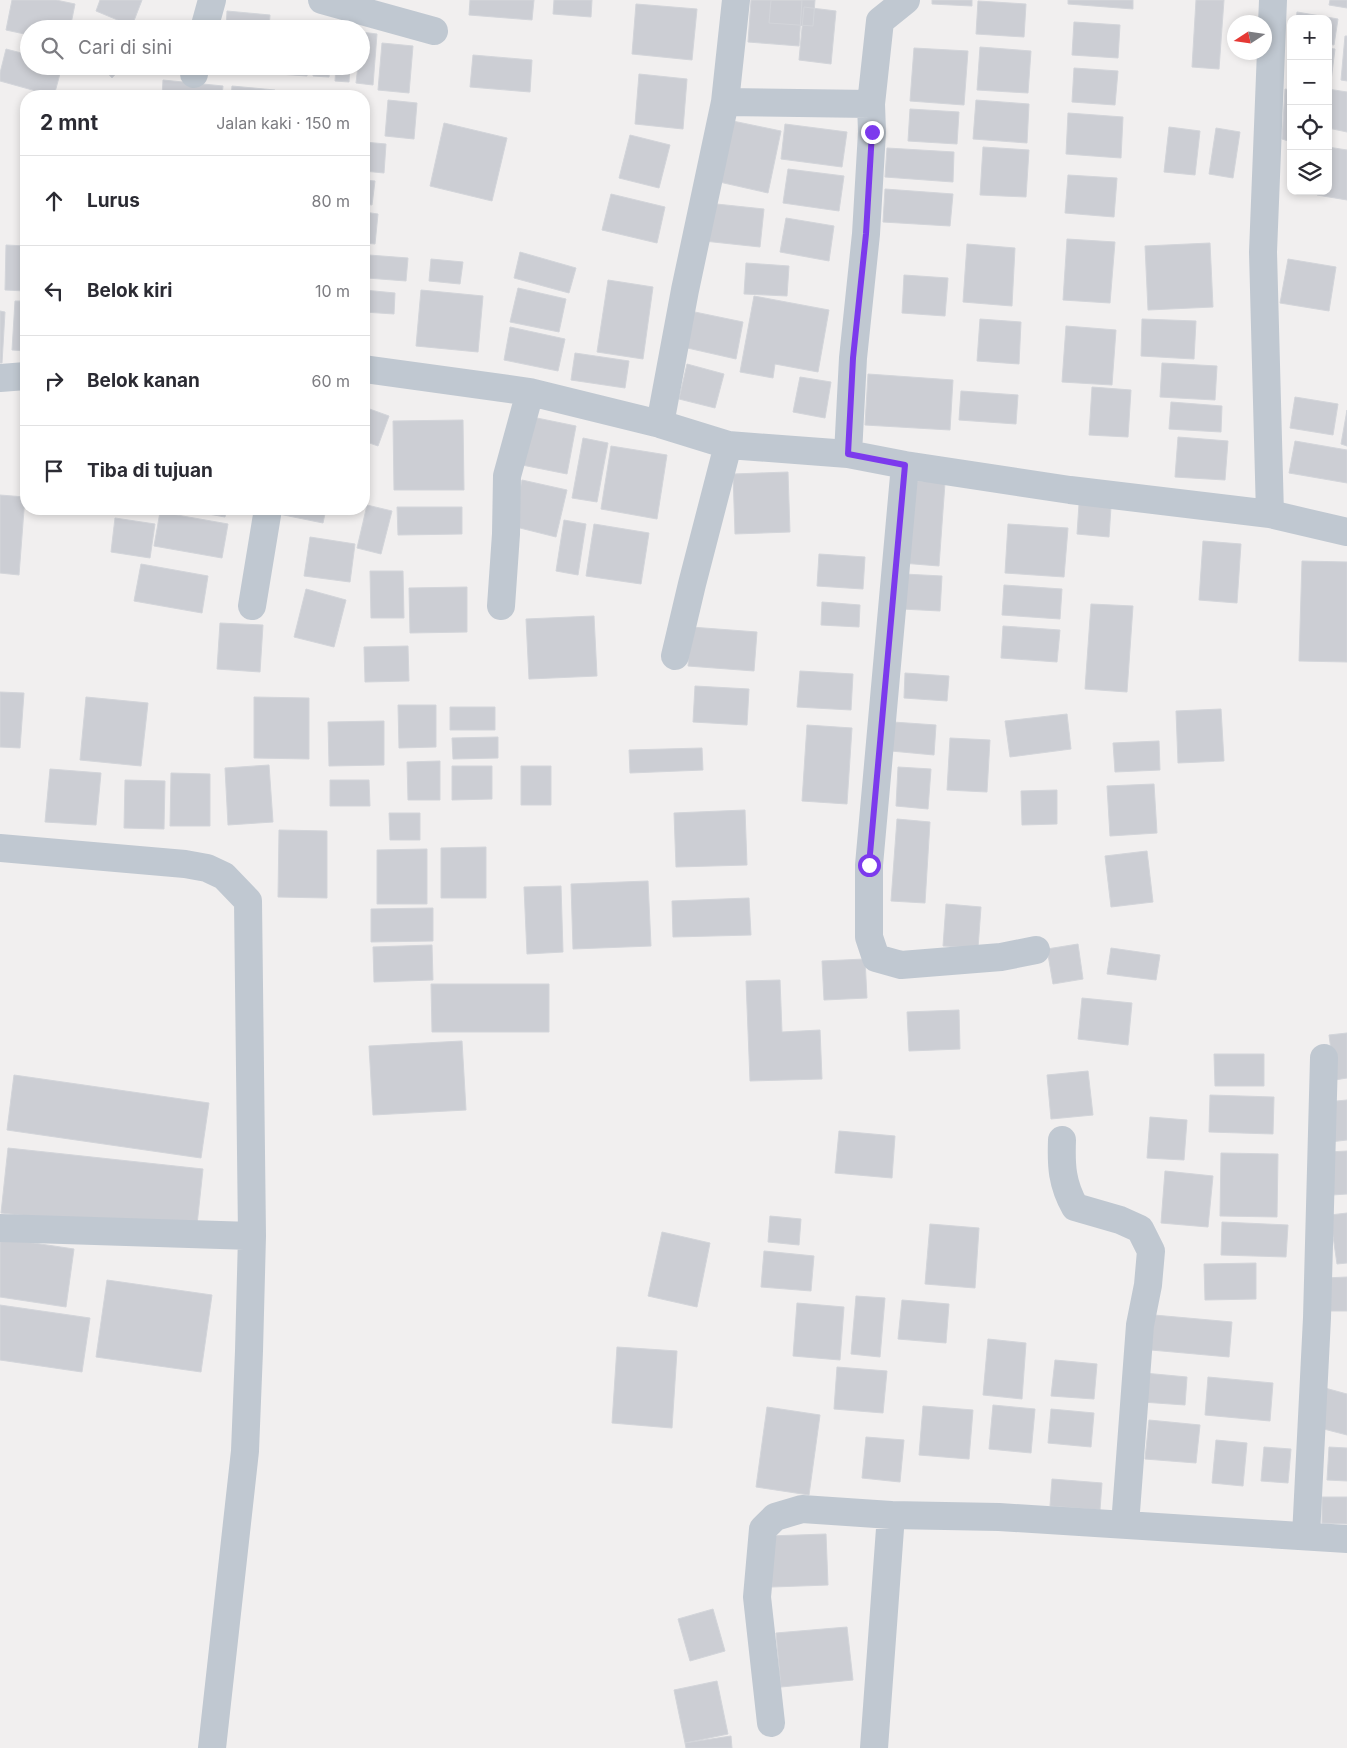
<!DOCTYPE html>
<html lang="id">
<meta charset="utf-8">
<style>
:root{--surface:#fff;--page:#f2f2f3;--text:#2b2b33;--muted:#7c7c81;--line:#e1e1e2}
body{margin:0;font-family:Inter,sans-serif;background:var(--page);color:var(--text)}
.controls{position:absolute;right:15px;top:15px;display:grid;overflow:hidden;border-radius:10px;box-shadow:0 2px 8px #0003}
.controls button{width:45px;height:45px;display:grid;place-items:center;padding:0;border:0;border-bottom:1px solid var(--line);background:var(--surface);color:var(--text);font:25px sans-serif}
.compass{position:absolute;left:1227px;top:15px;width:45px;height:45px;border-radius:50%;background:var(--surface);box-shadow:0 2px 8px #0003;rotate:258deg}
.stop{position:absolute;width:15px;height:15px;margin:-11px;border:4px solid #7c3aed;border-radius:50%;background:#fff}
.stop.end{background:#7c3aed;border-color:#fff;box-shadow:0 1px 5px #0008}
.list{margin:0;padding:0;list-style:none}
h2{display:flex;justify-content:space-between;align-items:center;height:65px;margin:0;padding:0 20px;font-size:21px}
h2 small{font-size:16px;font-weight:400;color:var(--muted)}
.list li{display:grid;grid-template-columns:32px 1fr auto;gap:15px;align-items:center;box-sizing:border-box;height:90px;padding:0 20px;border-top:1px solid var(--line)}
.list b{display:block;font-size:19px;white-space:nowrap}
.list em{font-size:16px;font-style:normal;color:var(--muted)}
.icon{flex:none;width:28px;height:28px;fill:none;stroke:currentColor;stroke-width:2;stroke-linecap:round;stroke-linejoin:round}
.map{position:relative;flex:none;width:1347px;height:1748px;overflow:hidden}
.search{position:absolute;background:var(--surface);box-shadow:0 2px 8px #0003;left:20px;top:20px;width:350px;height:55px;display:flex;align-items:center;gap:12px;box-sizing:border-box;padding:0 18px;border-radius:28px;color:var(--muted);font-size:19px}
.panel{position:absolute;background:var(--surface);box-shadow:0 2px 8px #0003;left:20px;top:90px;width:350px;height:425px;border-radius:20px}
.map>svg:first-child{display:block}
.building{fill:#ccced4;stroke:#d3d5da}
.lines{fill:none;stroke-linecap:round;stroke-linejoin:round}
.minor{stroke:#c0c8d1;stroke-width:28}
.route{stroke:#7c3aed;stroke-width:6}
</style>
<div class="map">
<svg width="1347" height="1748" viewBox="0 0 1347 1748">
<rect width="100%" height="100%" fill="#f1efef"/>
<path class="building" d="M12,0H56L75,4L70,29H29V35L6,30Z
M100,0H142L132,26L96,11Z
M470,0H534L532,20L469,15Z
M554,0H592L591,17L553,14Z
M751,0H802L799,46L748,42Z
M771,0H815L813,26L769,23Z
M932,0H972V6L932,4Z
M1068,0H1133V9L1068,4Z
M1196,0H1224L1219,69L1192,67Z
M1330,0H1347V8L1329,5Z
M978,1L1026,4L1024,37L976,34Z
M636,4L697,9L692,60L632,54Z
M804,7L836,11L831,64L799,60Z
M227,11L270,15L269,29H226Z
M1297,12L1338,19L1334,45L1328,44V19H1296Z
M118,22L125,29H111Z
M1074,22L1120,25L1118,58L1072,55Z
M283,24L312,27V29H283Z
M361,32L377,34L373,85L356,83L358,66H361Z
M1345,36H1347V81L1341,80Z
M382,43L413,46L409,93L378,90Z
M980,47L1031,51L1028,93L977,90Z
M914,48L968,51L964,105L910,101Z
M1328,48L1335,49L1331,81L1328,80Z
M6,49L29,55V66H62L54,96L0,81V73Z
M473,55L532,60L530,92L470,87Z
M101,66H123L112,78Z
M280,66H308L307,76L279,74Z
M314,66H330L329,77L313,76Z
M336,66H350L349,82L335,81Z
M1074,68L1118,71L1115,105L1072,102Z
M639,74L687,79L683,129L635,124Z
M163,80L223,86L222,96H162Z
M232,86L275,90L274,96H231Z
M1285,89L1291,90V142L1282,139Z
M1328,89L1347,92V132L1328,128Z
M388,100L417,103L414,139L385,136Z
M976,100L1029,104L1027,143L973,139Z
M910,109L959,112L957,144L908,141Z
M1068,113L1123,117L1121,158L1066,154Z
M728,120L781,131L768,193L715,181Z
M444,123L507,138L492,201L430,186Z
M785,124L847,132L842,167L781,159Z
M1169,127L1200,131L1195,175L1164,172Z
M1216,128L1240,132L1233,178L1209,174Z
M630,135L670,145L659,188L619,178Z
M364,142L386,144L384,173L364,171Z
M983,147L1029,150L1026,197L980,195Z
M1328,147L1347,150V200L1317,195V191H1328Z
M887,148L954,152L953,182L885,177Z
M788,169L844,176L839,211L783,203Z
M1068,175L1117,178L1114,217L1065,213Z
M364,180L375,181L372,205L364,204Z
M885,189L953,194L950,226L883,222Z
M611,194L665,207L657,243L602,230Z
M707,203L764,209L760,247L704,241Z
M364,212L378,214L375,244L364,243Z
M786,218L834,226L829,261L780,252Z
M1067,239L1115,242L1110,303L1063,300Z
M1210,243L1213,307L1148,310L1145,246Z
M967,244L1015,248L1012,306L963,302Z
M6,245L26,246V291L5,290Z
M520,252L576,268L569,293L514,278Z
M369,255L408,258L406,281L367,278Z
M431,259L463,262L460,284L429,281Z
M1288,259L1336,267L1329,311L1280,303Z
M746,263L789,266L787,296L744,294Z
M904,275L948,278L945,316L902,313Z
M608,280L653,287L643,359L597,352Z
M518,288L566,299L559,332L510,322Z
M364,290L395,293L394,314L364,312Z
M421,290L483,296L478,352L416,346Z
M754,296L829,310L818,372L775,364L773,378L740,372Z
M15,301H26V351L12,350Z
M0,311L5,312L2,363H0Z
M690,311L743,322L736,359L683,347Z
M980,319L1021,322L1019,364L977,361Z
M1142,319L1196,321L1194,359L1141,356Z
M1066,326L1116,330L1112,385L1062,382Z
M510,327L565,339L558,371L504,360Z
M575,353L629,361L625,388L571,380Z
M1162,363L1217,366L1215,400L1160,397Z
M687,364L724,374L715,408L679,399Z
M868,374L953,380L950,430L865,425Z
M800,377L831,382L825,418L793,412Z
M1092,387L1131,390L1128,437L1089,435Z
M961,391L1018,395L1016,424L959,420Z
M1295,397L1338,404L1333,435L1290,428Z
M1171,402L1222,406L1221,432L1169,429Z
M364,407L389,416L378,446L364,441Z
M1347,410V446L1341,444Z
M532,417L576,426L567,474L522,465Z
M463,420L464,490H394L393,421Z
M1178,437L1228,441L1225,480L1175,477Z
M583,438L608,443L597,502L572,498Z
M1295,441L1347,450V483L1289,473Z
M611,446L667,455L657,519L601,509Z
M788,472L790,532L735,534L733,474Z
M522,480L567,490L556,537L512,526Z
M907,480L945,483L939,566L902,563Z
M0,495L25,497L19,575L0,573Z
M1079,504L1111,507L1109,537L1077,534Z
M367,505L392,511L381,554L357,548Z
M397,507H462V534L398,535Z
M181,509H227L225,517Z
M275,509H326L323,523L274,513Z
M160,512L228,524L222,558L154,546Z
M115,518L155,524L150,558L111,552Z
M564,520L586,524L578,575L556,571Z
M594,524L649,533L641,584L586,576Z
M1008,524L1068,528L1064,577L1005,573Z
M310,537L355,544L350,582L304,576Z
M1203,541L1241,544L1237,603L1199,600Z
M819,554L865,557L863,589L817,586Z
M1302,561L1347,562V662L1299,661Z
M141,564L208,576L202,613L134,601Z
M370,571H403L404,618H371Z
M904,574L942,576L940,611L902,609Z
M1004,585L1062,589L1060,619L1002,615Z
M467,587V632L410,633L409,588Z
M306,589L346,600L334,647L294,637Z
M822,602L860,605L859,627L821,625Z
M1091,604L1133,606L1127,692L1085,689Z
M594,616L597,676L529,679L526,619Z
M220,623L263,625L260,672L217,669Z
M1003,626L1060,630L1057,662L1001,658Z
M691,627L757,632L754,671L688,666Z
M408,646L409,681L365,682L364,647Z
M800,671L853,674L851,710L797,707Z
M905,673L949,676L947,701L904,698Z
M695,686L749,689L747,725L693,722Z
M0,692L24,693L20,748L0,747Z
M86,697L148,703L141,766L80,760Z
M254,697L309,698V759L254,758Z
M398,705H436V747L399,748Z
M450,707H495V730H450Z
M1221,709L1224,761L1178,763L1176,711Z
M1067,714L1071,749L1010,757L1005,721Z
M384,721V765L329,766L328,722Z
M893,722L936,725L934,755L891,751Z
M807,725L852,728L847,804L802,801Z
M498,737V758L453,759L452,738Z
M950,738L990,740L987,792L947,790Z
M1159,741L1160,770L1115,772L1113,743Z
M702,748L703,770L630,773L629,750Z
M440,761V800H408L407,762Z
M269,765L273,822L228,825L225,768Z
M452,766H492V799L452,800Z
M521,766H551V805H521Z
M898,767L931,769L928,809L896,806Z
M50,769L101,773L96,825L45,822Z
M171,773L210,774V826H170Z
M125,780L165,781L164,829L124,828Z
M330,780H369L370,806H330Z
M1154,784L1157,833L1110,836L1107,786Z
M1057,790V824L1022,825L1021,791Z
M745,810L747,865L676,867L674,813Z
M389,813H420V840H390Z
M897,819L930,822L925,903L891,901Z
M279,830L327,831V898L278,897Z
M486,847V898H441V848Z
M427,849V904H377V850Z
M1147,851L1153,902L1111,907L1105,856Z
M648,881L651,946L573,949L571,884Z
M561,886L563,952L527,954L524,887Z
M749,898L751,935L673,937L672,901Z
M946,904L981,907L978,948L943,946Z
M433,908V941L371,942V909Z
M1078,944L1083,979L1053,984L1047,949Z
M432,945L433,980L374,982L373,947Z
M1111,948L1160,955L1156,980L1107,974Z
M865,959L867,998L824,1000L822,961Z
M780,980L782,1032L820,1030L822,1079L750,1081L746,981Z
M431,984H549V1032H432Z
M1082,998L1132,1003L1128,1045L1078,1039Z
M959,1010L960,1049L909,1051L907,1012Z
M1347,1033V1078L1335,1080L1329,1035Z
M462,1041L466,1110L373,1115L369,1046Z
M1214,1054H1264V1086H1215Z
M1088,1071L1093,1115L1051,1119L1047,1075Z
M14,1075L209,1103L201,1158L7,1130Z
M1210,1095L1274,1097L1273,1134L1209,1132Z
M1347,1100V1140L1330,1142L1326,1102Z
M1150,1117L1187,1120L1184,1160L1147,1158Z
M839,1131L895,1136L892,1178L835,1173Z
M8,1148L203,1169L196,1234L1,1213Z
M1347,1151V1194L1332,1195L1328,1152Z
M1221,1153L1278,1154L1277,1217L1220,1216Z
M1165,1171L1213,1176L1208,1227L1161,1223Z
M1347,1213V1263L1337,1264L1330,1215Z
M770,1216L801,1219L799,1245L768,1242Z
M1222,1222L1288,1225L1286,1257L1221,1255Z
M930,1224L979,1228L975,1288L925,1284Z
M662,1232L710,1243L697,1307L648,1296Z
M0,1238L74,1249L66,1307L0,1297Z
M764,1251L814,1256L811,1291L761,1287Z
M1256,1263V1299L1205,1300L1204,1264Z
M1347,1277V1311H1325L1324,1278Z
M107,1280L212,1295L201,1372L96,1357Z
M856,1296L885,1298L880,1357L851,1354Z
M902,1300L949,1304L946,1343L898,1339Z
M797,1303L844,1307L840,1360L793,1356Z
M0,1305L90,1318L82,1372L0,1360Z
M1154,1315L1232,1322L1229,1357L1151,1350Z
M988,1339L1026,1343L1022,1399L983,1395Z
M617,1347L677,1351L672,1428L612,1423Z
M1055,1360L1097,1364L1094,1399L1051,1396Z
M837,1367L887,1371L883,1413L834,1409Z
M1144,1373L1187,1377L1185,1405L1142,1402Z
M1208,1377L1273,1383L1270,1421L1205,1415Z
M1325,1388L1347,1394V1435L1316,1427Z
M993,1405L1035,1409L1031,1453L989,1449Z
M923,1406L973,1410L969,1459L919,1455Z
M767,1407L820,1415L809,1495L756,1487Z
M1051,1409L1094,1413L1091,1447L1048,1443Z
M1149,1420L1200,1425L1196,1463L1145,1459Z
M866,1437L904,1440L900,1482L862,1478Z
M1216,1440L1247,1443L1243,1486L1212,1483Z
M1264,1447L1291,1449L1288,1483L1261,1481Z
M1329,1447L1347,1448V1481L1327,1480Z
M1052,1479L1102,1483L1100,1510L1050,1506Z
M1322,1497H1347V1524L1322,1523Z
M826,1534L828,1585L772,1587L769,1536Z
M713,1609L725,1651L690,1661L678,1619Z
M847,1627L853,1680L781,1687L776,1633Z
M717,1681L728,1734L685,1743L674,1690Z
M731,1736L732,1748H686L685,1743Z"/>
<g class="lines">
<path class="minor" d="M322,0L434,31
M204,29L212,0
M194,74L195,66
M725,102L871,104
M364,369L530,392L660,424L728,445L848,454L905,465L1070,490L1270,514L1347,532
M0,378L26,376
M660,424L685,290L725,102L736,0
M848,454L853,358L866,234L872,132L871,104L880,21L906,0
M905,465L869,865V937L876,958L901,965L1001,957L1036,950
M1270,514L1263,252L1273,0
M252,606L268,509
M501,606L506,534L507,476L530,392
M675,656L692,584L728,445
M0,848L185,864L207,868L224,876L248,901L252,1236L249,1351L245,1451L212,1748
M1062,1140C1061,1166 1062,1184 1075,1207L1120,1220L1140,1229L1151,1251L1148,1285L1140,1325L1125,1525
M0,1228L252,1236
M1306,1536L1317,1318L1324,1058
M771,1723L757,1597L763,1529L775,1517L802,1509L891,1515L999,1517L1347,1539
M874,1748L891,1515"/>
</g>
<g class="lines">
<path class="route" d="M869,865L905,465L848,454L853,358L866,234L872,132"/>
</g>
</svg>
<div class="controls">
<button>+</button>
<button>−</button>
<button><svg class="icon" aria-label="locate" viewBox="0 0 24 24"><circle cx="12" cy="12" r="6"/><path d="M12 2v4M12 18v4M2 12h4M18 12h4"/></svg></button>
<button><svg class="icon" aria-label="layers" viewBox="0 0 24 24"><path d="M12 4l9 5-9 5-9-5zM3 14l9 5 9-5"/></svg></button>
</div>
<svg class="compass" viewBox="-18 -18 36 36"><path d="M0-13l5 13h-10z" fill="#e53935"/><path d="M0 13l5-13h-10z" fill="#7c7c81"/></svg>
<div class="stop" style="left:869px;top:865px"></div>
<div class="stop end" style="left:872px;top:132px"></div>
<div class="search"><svg class="icon" aria-label="search" viewBox="0 0 24 24"><circle cx="10" cy="10" r="6"/><path d="M15 15l6 6"/></svg>Cari di sini</div>
<section class="panel">
<h2>2 mnt<small>Jalan kaki · 150 m</small></h2>
<ul class="list">
<li><svg class="icon" aria-label="ahead" viewBox="0 0 24 24"><path d="M12 20V5M6 11l6-6 6 6"/></svg><div><b>Lurus</b></div><em>80 m</em></li>
<li><svg class="icon" aria-label="left" viewBox="0 0 24 24"><path d="M17 20v-9H6M10 6l-5 5 5 5"/></svg><div><b>Belok kiri</b></div><em>10 m</em></li>
<li><svg class="icon" aria-label="right" viewBox="0 0 24 24"><path d="M7 20v-9h11M14 6l5 5-5 5"/></svg><div><b>Belok kanan</b></div><em>60 m</em></li>
<li><svg class="icon" aria-label="arrive" viewBox="0 0 24 24"><path d="M6 21V4h12l-3 4 3 4H6"/></svg><div><b>Tiba di tujuan</b></div></li>
</ul>
</section>
</div>
